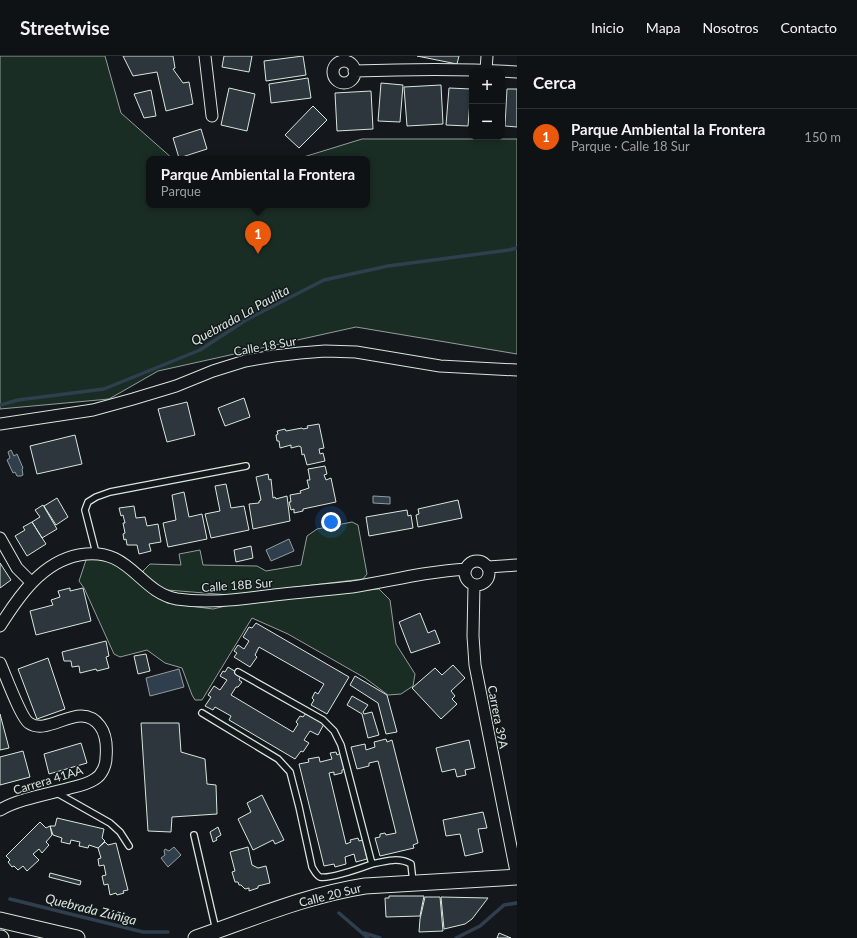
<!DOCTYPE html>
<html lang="es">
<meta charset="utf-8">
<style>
:root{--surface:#0f1215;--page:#1d2022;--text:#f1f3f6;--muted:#9b9ea0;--line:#2f3234;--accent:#ea580c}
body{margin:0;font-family:Lato,sans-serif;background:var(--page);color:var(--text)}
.controls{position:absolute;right:12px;top:12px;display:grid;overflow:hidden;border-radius:8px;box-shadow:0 2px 6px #0003}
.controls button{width:36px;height:36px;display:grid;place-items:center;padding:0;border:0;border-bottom:1px solid var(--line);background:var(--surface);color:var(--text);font:20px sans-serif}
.you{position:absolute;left:331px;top:466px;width:14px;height:14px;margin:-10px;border:3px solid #fff;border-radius:50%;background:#1a73e8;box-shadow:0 0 0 6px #1a73e833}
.badge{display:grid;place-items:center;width:26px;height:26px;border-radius:50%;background:var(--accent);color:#fff;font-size:13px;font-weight:700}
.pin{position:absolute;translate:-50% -33px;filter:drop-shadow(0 1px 2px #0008)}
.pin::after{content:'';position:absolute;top:21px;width:14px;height:12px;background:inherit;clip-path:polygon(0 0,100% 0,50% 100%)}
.popup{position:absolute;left:146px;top:100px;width:224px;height:52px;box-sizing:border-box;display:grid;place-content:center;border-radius:8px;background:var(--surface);filter:drop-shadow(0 1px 3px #0005);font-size:13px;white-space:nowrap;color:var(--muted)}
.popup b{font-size:15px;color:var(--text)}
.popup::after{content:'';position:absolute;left:50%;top:100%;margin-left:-8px;border:8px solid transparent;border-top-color:var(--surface)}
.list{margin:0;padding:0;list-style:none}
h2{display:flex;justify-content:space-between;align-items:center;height:52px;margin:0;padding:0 16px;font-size:17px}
h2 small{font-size:13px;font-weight:400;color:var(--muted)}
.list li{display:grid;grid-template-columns:26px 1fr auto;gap:12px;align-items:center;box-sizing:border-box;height:56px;padding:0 16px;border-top:1px solid var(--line)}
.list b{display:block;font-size:15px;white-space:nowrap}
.list p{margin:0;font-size:13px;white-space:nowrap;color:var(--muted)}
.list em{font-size:13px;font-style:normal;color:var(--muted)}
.map{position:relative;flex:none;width:517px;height:882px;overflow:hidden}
header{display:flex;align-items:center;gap:24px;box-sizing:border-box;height:56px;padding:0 20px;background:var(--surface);border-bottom:1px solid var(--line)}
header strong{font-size:19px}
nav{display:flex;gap:22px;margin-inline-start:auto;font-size:14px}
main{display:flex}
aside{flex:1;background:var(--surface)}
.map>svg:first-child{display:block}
.green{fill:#1a2d24;stroke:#939e99}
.water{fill:#2f3f4d;stroke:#939e99}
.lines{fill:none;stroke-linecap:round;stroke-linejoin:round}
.stream{stroke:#2f3f4d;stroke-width:3.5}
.building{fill:#2c363c;stroke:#d8e6dc}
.lane-casing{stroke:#d8e6dc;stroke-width:8}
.street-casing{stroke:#d8e6dc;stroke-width:13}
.secondary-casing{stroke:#d8e6dc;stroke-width:17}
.lane{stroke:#14181c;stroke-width:5.5}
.street{stroke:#14181c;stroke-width:11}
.secondary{stroke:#14181c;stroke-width:15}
.labels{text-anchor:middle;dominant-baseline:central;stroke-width:3;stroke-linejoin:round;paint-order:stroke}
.street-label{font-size:12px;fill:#d8e6dc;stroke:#14181c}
.water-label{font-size:13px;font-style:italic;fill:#d8e6dc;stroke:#14181c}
</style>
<header>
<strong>Streetwise</strong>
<nav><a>Inicio</a><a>Mapa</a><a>Nosotros</a><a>Contacto</a></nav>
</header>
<main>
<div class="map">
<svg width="517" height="882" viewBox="0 0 517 882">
<rect width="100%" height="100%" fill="#14181c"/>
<path class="green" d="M0,0H105L121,57L173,103H149V149H367V103H297L362,83H517V298L356,271L158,315L109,343L0,353Z
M352,466L358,469L367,518L363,523L229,539L167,534L154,529L144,520L143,515L150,508L181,509L179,498L200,494L203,509L257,510L266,515L301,509L307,480L317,473Z
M99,500L114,506L167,547L213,553L246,545L379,533L390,544L396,588L415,618L413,630L401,638L388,639L365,622L288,578L252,562L202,644H195L192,639L182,612L165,607L147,594L120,601L114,598L84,532L79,525L86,504Z"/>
<path class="water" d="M11,394L14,400L17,398L23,412L22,413L23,419L21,420H17L15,416L13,417L7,404L10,402L8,396Z
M373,440L390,441V448L373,447Z
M289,483L294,495L271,505L266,494Z
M179,613L184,631L150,640L146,622Z
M174,791L181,799L168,811L161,802L165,799L164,795L165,793L169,795Z"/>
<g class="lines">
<path class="stream" d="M0,349L18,344L104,333L200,294L246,264L324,224L388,210L509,194L517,192
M10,843L143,876H168
M339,857L368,882
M364,877L380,882
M456,882L480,870L504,849L517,847"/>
</g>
<path class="building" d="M123,0H173L175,12L173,13L183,27L189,26L193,48L166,55L157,16L133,20Z
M224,0H252L249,16L222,11Z
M303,0L306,19L266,25L264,5Z
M417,0H459L457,8Z
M308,22L311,42L271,47L269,28Z
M381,27L403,29L400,66L378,65Z
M441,29L443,68L407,70L404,31Z
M229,32L255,38L247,75L221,69Z
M449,32L471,33L468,70L446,69Z
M507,33H517V71L505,70Z
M151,34L156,60L144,62L134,38Z
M371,35L373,73L337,75L335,37Z
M472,47V72H470Z
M313,50L327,64L299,92L285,79Z
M201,73L207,93L179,102L173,82Z
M244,342L250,361L225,370L218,352Z
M187,346L195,379L167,386L158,353Z
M319,368L324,392L319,393L320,398L323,397L325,405L307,409L304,398L302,399L301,391L299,390L291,392V389L280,392L279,385H277L276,379L278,378L277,375L285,373L286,375L302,372L303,373L308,372L307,370Z
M75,379L82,408L37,418L30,390Z
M325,410L327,418L324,419L326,424L331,422L336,446L303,453V455L294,457V453L291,454L289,446H291L290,439L301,437L300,435L309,432L307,424H310L308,413Z
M268,418L269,424L271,423L273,442L275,441L276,443L287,440L290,465L253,473L249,448L259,447V445L261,444L256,421Z
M226,428L231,452L244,450L249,474L211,482L205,458L220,455L215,430Z
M184,436L189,461L202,458L207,483L168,491L163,467L176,464L172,439Z
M57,442L68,461L56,469L44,450Z
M458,444L462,462L418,471L416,459L419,458L418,453Z
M43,449L57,473L42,482L32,466L40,461L35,454Z
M134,450L136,462L145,461L147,470L158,468L161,486L149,488L151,495L139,498L137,489H127L126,483L124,484L123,478L125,477L123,467H125L123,459L121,460L119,452Z
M407,454L408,460L411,459L413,472L369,480L366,461Z
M32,466L46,488L27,500L15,480L25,474L23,471Z
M251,490L253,502L236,506L234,494Z
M0,507L11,524L0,532Z
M70,532V535L83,532L91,565L36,579L30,555L53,549L51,544L60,541L58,535Z
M420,557L428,577L435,574L440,587L411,597L399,566Z
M256,567L349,621L327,658L311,649L314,644L312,642L315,636L318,638L324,628L259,591L255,599L257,601L250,611L234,601L237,597L234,595L238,589L244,593L249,585L243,581L249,571L252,572Z
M106,585L109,600L106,601L109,612L97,615L96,613L80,617L79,610L72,611L71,605H64L62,596Z
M146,598L150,615L138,618L134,600Z
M48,602L65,653L37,663L18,613Z
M453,609L465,622L451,635L455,640L452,643L457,648L441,663L412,632L435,612L442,619Z
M228,611L241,619L239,624L242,626L238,631H236L231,639L293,676L298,668L296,666L300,660L303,661L306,657L324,668L318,679L310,675L304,684L309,687L303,696L301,695L295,703L229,664L231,660L215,651L213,654L205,650L211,641L208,639L214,630L220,634L227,624L220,620L223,615L225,616Z
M355,620L387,639L397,676L386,678L378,647L350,629Z
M352,640L368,649L363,656L364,658L372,656L379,679L368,682L362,658L347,649Z
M0,658L9,692L0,694Z
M141,667H179L181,696L205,703L207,728L216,729L217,758L172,761L171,776L148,775Z
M386,683L387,686L392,684L418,787L413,789L414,792L380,800L375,782L380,781V778L385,777L386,779L396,777L378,705L369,707V710L357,713L351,691L365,688L366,694L375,691L374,686Z
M469,684L475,712L465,714L466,719L457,721L455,713L442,716L436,692Z
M81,687L87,707L49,718L44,698Z
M23,695L30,721L0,729V701Z
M336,696L337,699L341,697L345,713L342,714V717L334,719V716L329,717L346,788L351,786L350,784L358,782L359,785L363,784L367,803L356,806L354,798L345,801L346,808L335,811L334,808L324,810L299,708L309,706L308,703L319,701L320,706L332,703L330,697Z
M262,739L284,784L275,788L273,784L253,794L238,763L251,756L247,747Z
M483,756L487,772L478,773L483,796L465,800L460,778L446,780L443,764Z
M57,762L104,773L102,782L105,785L98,792L89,789L88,792L79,790L80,786L71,784L70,788L61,786L62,782L53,779L50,770H55Z
M40,766L46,772L50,770L52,779L46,786L49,789L42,797L39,793L33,798L39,804L27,815L23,810L18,814L14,810L12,811L8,806L10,804L6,800Z
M218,771L221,779L216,782L217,784L213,786L210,776Z
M105,786L108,789L116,787L128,834L123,835L124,837L117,839L116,837L110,839L108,828L104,829L102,820L106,819L104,809L99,810L98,803L101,802L98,792Z
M248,791L252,809L258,812L266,810L270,827L258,830V832L249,835V832L245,833L241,829H239L238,826H235L232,816L235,815L230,796Z
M50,817L81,825L80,829L49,821Z
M389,840H424L420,860L386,861L385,842H389Z
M425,841H440L443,875L419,876L420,863Z
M441,841L488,842L472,863L465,868L444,873Z
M499,877L511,882H497Z"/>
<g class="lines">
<g class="lane-casing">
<path id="lane" d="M96,497L85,454L88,446L96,441L110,436L246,410
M238,616L323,664L334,675L341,689L372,808C385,805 399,801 411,808L413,826
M202,657L278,703L290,716L299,751L312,811C314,814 316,819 320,821C330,823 361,812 372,808
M57,737L110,767L120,776L129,790
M194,779L216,874"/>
</g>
<g class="street-casing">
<path id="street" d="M205,0L212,60
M333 16a11 11 0 1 1 22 0a11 11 0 1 1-22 0Z
M486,14L487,0
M354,15C409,13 463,12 517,16
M0,368L93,354L133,343L176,330L213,315L245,305L274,300L300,297L325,295L356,296L440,310L517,314
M0,482L17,512L31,526
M465 517a12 12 0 1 1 24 0a12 12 0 1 1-24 0Z
M488,511L517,509
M474,529L473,580L475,609L517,821
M0,570C19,540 42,506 79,499C130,489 138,536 177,543C209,548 242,543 274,539C300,536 326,534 352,531C376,527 400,522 423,518C437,516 452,514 466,513
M0,607C5,618 21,662 29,667C49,681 80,643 100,670C106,678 107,691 106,702C106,709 102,719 95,723C88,728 79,730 70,732C49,738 18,743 0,754"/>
</g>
<g class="secondary-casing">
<path id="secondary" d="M0,864L77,882
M0,882H1
M196,882C251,863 307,839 365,830L517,821"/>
</g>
<use href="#lane" class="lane"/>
<use href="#street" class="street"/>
<use href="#secondary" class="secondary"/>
</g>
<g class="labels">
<g class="street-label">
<text transform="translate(265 290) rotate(-10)">Calle 18 Sur</text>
<text transform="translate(237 529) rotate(-4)">Calle 18B Sur</text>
<text transform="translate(498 661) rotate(79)">Carrera 39A</text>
<text transform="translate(48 724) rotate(-17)">Carrera 41AA</text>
<text transform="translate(330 839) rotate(-14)">Calle 20 Sur</text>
</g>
<g class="water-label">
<text transform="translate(240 259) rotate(-29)">Quebrada La Paulita</text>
<text transform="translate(91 853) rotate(14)">Quebrada Zúñiga</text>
</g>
</g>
</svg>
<div class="controls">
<button>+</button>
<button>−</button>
</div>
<div class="you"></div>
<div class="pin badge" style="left:258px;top:198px">1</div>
<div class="popup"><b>Parque Ambiental la Frontera</b>Parque</div>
</div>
<aside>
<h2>Cerca<small></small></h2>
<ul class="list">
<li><span class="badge">1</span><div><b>Parque Ambiental la Frontera</b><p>Parque · Calle 18 Sur</p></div><em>150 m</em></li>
</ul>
</aside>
</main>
